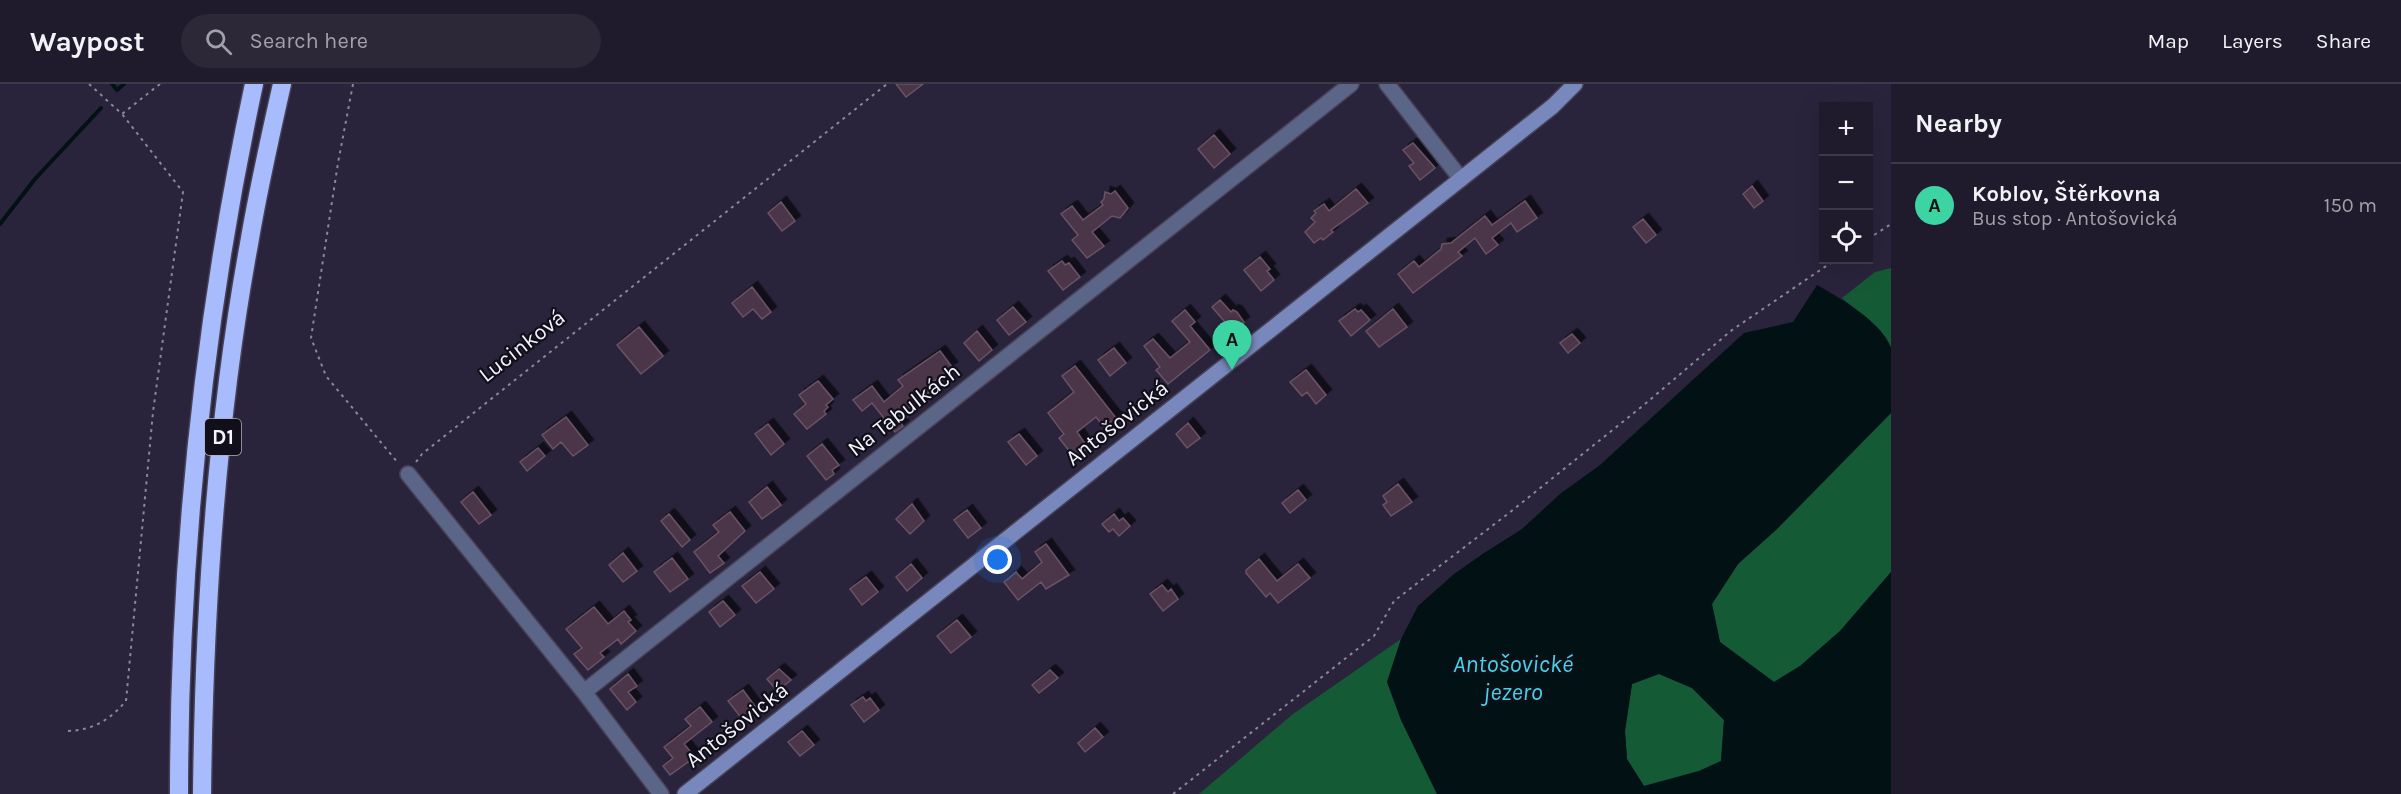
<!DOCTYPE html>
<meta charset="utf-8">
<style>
:root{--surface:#1f1b2c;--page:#2c2838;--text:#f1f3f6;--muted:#a1a1a9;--line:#3c3948;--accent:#3cd4a3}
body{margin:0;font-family:Karla,sans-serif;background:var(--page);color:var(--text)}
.controls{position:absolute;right:18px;top:18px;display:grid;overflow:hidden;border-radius:0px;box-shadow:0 6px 24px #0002}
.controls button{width:54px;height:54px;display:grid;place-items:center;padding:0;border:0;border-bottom:2px solid var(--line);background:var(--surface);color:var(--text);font:30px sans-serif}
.you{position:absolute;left:998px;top:476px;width:21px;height:21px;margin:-15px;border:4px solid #fff;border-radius:50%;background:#1a73e8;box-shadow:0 0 0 9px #1a73e833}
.badge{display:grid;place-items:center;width:39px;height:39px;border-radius:50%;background:var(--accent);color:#111;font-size:20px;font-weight:700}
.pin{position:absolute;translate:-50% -50px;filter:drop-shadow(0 2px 3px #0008)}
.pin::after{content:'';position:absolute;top:32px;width:21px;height:18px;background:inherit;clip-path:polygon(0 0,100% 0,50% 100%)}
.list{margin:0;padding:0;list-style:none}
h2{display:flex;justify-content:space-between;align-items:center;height:78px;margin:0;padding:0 24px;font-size:26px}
h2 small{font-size:20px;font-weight:400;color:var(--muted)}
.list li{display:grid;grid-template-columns:39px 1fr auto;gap:18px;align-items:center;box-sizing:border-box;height:84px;padding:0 24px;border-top:2px solid var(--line)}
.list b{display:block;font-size:22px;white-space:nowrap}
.list p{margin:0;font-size:20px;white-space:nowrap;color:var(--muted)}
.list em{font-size:20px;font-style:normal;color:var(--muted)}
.icon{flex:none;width:33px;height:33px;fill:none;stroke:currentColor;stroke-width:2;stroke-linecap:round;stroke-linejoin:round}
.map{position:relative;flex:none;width:1891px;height:710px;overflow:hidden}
header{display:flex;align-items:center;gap:36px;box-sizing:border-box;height:84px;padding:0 30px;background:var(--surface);border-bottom:2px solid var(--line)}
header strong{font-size:28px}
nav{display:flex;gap:33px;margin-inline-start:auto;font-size:21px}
.search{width:420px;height:54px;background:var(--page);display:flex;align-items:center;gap:15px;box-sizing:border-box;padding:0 21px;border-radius:33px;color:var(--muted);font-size:22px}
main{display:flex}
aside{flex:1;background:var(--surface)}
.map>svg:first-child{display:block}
.green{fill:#145b35}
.water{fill:#021214;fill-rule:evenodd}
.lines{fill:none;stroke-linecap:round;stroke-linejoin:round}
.stream{stroke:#021214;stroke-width:4}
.building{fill:#4c3648;stroke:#695265;stroke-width:1.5;filter:url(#shadow)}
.street-casing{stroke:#464156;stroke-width:18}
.secondary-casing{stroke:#464156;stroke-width:18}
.highway-casing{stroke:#464156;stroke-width:21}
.path{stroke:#8b8898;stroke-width:2;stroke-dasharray:3 4.5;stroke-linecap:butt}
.street{stroke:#5b6587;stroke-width:15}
.secondary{stroke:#7887bc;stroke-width:15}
.highway{stroke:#a8bbfd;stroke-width:18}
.labels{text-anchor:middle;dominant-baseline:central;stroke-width:4.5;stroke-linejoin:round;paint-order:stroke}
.shield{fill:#110f19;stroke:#b1afb9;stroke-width:1.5}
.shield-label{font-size:21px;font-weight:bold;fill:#f5f3fd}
.street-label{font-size:22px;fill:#f5f3fd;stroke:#110f19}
.water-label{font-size:24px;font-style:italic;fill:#45d3e6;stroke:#110f19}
</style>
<header>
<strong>Waypost</strong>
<div class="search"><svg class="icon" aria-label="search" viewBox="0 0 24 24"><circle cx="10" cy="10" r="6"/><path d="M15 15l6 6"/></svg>Search here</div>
<nav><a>Map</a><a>Layers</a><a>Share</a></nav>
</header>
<main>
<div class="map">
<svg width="1891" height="710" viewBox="0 0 1891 710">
<defs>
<filter id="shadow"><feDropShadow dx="5.5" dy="-5.5" stdDeviation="0" flood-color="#0009"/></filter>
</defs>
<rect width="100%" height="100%" fill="#29243b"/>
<path class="green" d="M1891,184V264L1880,246L1842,214L1875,188Z
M1891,329V488L1840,547L1800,582L1774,598L1720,558L1712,520L1738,480L1777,445Z
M1401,555L1387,598L1401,636L1437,710H1199L1293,630Z
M1659,590L1692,604L1724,636L1721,677L1699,687L1644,702L1627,675L1625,647L1632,600Z"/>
<path class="water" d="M1817,201C1839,213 1883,239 1891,264C1891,274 1891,315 1891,329L1777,445L1738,480L1712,520L1720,558L1774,598L1800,582L1840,547L1891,488V710H1437L1401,636L1387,598L1401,555L1418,522L1454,490L1484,469L1522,445L1560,410L1600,381L1744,249L1793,238ZM1659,590L1692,604L1724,636L1721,677L1699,687L1644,702L1627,675L1625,647L1632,600Z"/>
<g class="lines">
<path class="stream" d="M112,0L117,6L124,0
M0,140L35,95L101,24"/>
</g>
<path class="building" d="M896,0H923L906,13Z
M1214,51L1230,70L1214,84L1198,65Z
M1413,59L1435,84L1420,96L1409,82L1414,79L1403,66Z
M1752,102L1763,117L1754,124L1743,110Z
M1356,105L1368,119L1331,146L1333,148L1323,156L1321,154L1314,159L1305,148L1315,138L1311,134L1316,129L1314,127L1324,120L1329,127Z
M1115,107L1128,124L1120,134L1112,132L1092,148L1104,162L1087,174L1072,156L1078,151L1061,130L1072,122L1083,136L1103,121L1101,118L1104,115L1105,108L1111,110Z
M1525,117L1537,134L1517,148L1511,139L1492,154L1498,161L1486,170L1475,154L1458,168L1462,172L1413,209L1398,190L1414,177L1419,183L1441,165L1442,160L1451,159L1485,132L1492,141Z
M781,118L795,137L782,147L768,129Z
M1643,135L1656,151L1646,159L1633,143Z
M1260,173L1270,185L1267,187L1274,196L1261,207L1244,186Z
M1062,177L1065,181L1069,179L1080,193L1063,206L1048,187Z
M752,203L771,228L762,235L753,225L743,233L732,219Z
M1220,216L1231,228L1233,226L1237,228L1244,238L1229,250L1221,240L1225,238L1212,223Z
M1013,223L1026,238L1009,251L997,236Z
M1355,225L1358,228L1361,226L1370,236L1351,252L1339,237Z
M1393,225L1407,243L1379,263L1366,247Z
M1185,226L1195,238L1190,242L1210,266L1168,300L1156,286L1160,283L1144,262L1153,255L1170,274L1190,258L1172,237Z
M639,243L663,272L641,290L617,261Z
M977,247L992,266L979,277L964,259Z
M1572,250L1580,259L1568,269L1560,259Z
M1114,264L1126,279L1110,292L1098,276Z
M940,267L952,283L929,301L932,306L904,328L907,333L900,338L903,342L895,348L872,319L862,327L853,316L872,302L884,318L903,302L898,296Z
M1075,282L1116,334L1104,343L1096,333L1077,348L1088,364L1075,374L1059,354L1064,350L1048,329L1074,308L1062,292Z
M1306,286L1326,311L1316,320L1307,308L1302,312L1290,298Z
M818,297L833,315L826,321L828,323L824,327L826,330L807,345L794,330L806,320L799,311Z
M566,333L588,361L573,372L561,358L553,365L542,351Z
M1188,339L1200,354L1187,364L1176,350Z
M768,340L784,360L771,371L755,350Z
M1019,350L1037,372L1026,381L1008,358Z
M822,360L839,381L832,386L834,390L826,396L807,372Z
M538,364L545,372L527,387L520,378Z
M1398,400L1412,418L1391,432L1383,421L1387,418L1383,412Z
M767,403L781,421L762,435L749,418Z
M1298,406L1306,416L1290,429L1282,419Z
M473,408L491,431L479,440L461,418Z
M912,420L924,437L910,450L896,435Z
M967,426L981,444L968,454L954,436Z
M730,428L745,447L718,472L724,479L710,489L694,468L719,448L713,441Z
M669,430L690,456L682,463L661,437Z
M1114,430L1119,437L1123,434L1130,442L1119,452L1113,445L1109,448L1102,440Z
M1046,460L1069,491L1046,505L1041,498L1018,516L1004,498L1016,488L1022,495L1042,478L1035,468Z
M623,469L637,487L623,498L609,481Z
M672,474L688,495L670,508L654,488Z
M1259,475L1277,497L1298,480L1310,494L1278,519L1270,509L1266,513L1246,489V486Z
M911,480L922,494L907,507L896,493Z
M760,488L774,505L756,519L742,502Z
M866,493L878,508L862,521L850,505Z
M1162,501L1168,508L1171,505L1178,515L1163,527L1150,510Z
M723,517L735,531L720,543L709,528Z
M594,523L608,540L624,527L631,536L628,538L636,547L621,560L618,555L600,569L604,573L588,586L574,570L582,564L566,545Z
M957,536L971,553L951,569L937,552Z
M779,585L791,596L777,607L767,595Z
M1050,586L1058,594L1039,609L1032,601Z
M628,590L637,602L628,608L636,618L627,626L610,605Z
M743,606L757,625L743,636L728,617Z
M863,613L866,617L870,614L879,626L864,638L851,621Z
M700,623L712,638L684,660L695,673L670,691L663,682L673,674L664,663L691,642L685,635Z
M1095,644L1103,653L1085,668L1078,659Z
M802,647L814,661L800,672L788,658Z"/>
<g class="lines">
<g class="street-casing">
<path id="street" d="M1387,0L1461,95
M408,390L584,608
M661,710L584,608L1351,0"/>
</g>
<g class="secondary-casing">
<path id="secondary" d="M685,710L1553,22L1575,0"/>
</g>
<g class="highway-casing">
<path id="highway" d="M179,710C179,471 204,233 254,0
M202,710C204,528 216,339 249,160C258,106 270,53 282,0"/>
</g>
<path class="path" d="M89,0L122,30L160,0
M353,0L338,79L311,254L326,292L398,379
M1868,155L1891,140
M416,378L422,370L887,0
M68,647C93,646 110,636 126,617L153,328L183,108L122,30
M1173,710L1374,552L1394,517L1509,429L1645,320L1732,246L1835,176"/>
<use href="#street" class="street"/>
<use href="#secondary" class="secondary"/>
<use href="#highway" class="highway"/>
</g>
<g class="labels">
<rect class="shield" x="205" y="335" width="36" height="36" rx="4.5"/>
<g class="shield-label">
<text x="223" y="353">D1</text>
</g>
<g class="street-label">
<text transform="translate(522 262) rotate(-38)">Lucinková</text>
<text transform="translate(904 326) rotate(-38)">Na Tabulkách</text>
<text transform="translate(1117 339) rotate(-38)">Antošovická</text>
<text transform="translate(737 641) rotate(-38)">Antošovická</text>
</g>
<g class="water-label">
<text x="1513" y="580">Antošovické<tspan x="1513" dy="28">jezero</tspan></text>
</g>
</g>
</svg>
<div class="controls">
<button>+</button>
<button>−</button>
<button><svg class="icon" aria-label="locate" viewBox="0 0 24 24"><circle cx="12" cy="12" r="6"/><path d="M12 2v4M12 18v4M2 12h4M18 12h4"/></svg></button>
</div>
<div class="you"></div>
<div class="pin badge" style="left:1232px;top:286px">A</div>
</div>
<aside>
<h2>Nearby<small></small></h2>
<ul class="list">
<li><span class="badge">A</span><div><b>Koblov, Štěrkovna</b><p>Bus stop · Antošovická</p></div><em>150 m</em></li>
</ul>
</aside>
</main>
